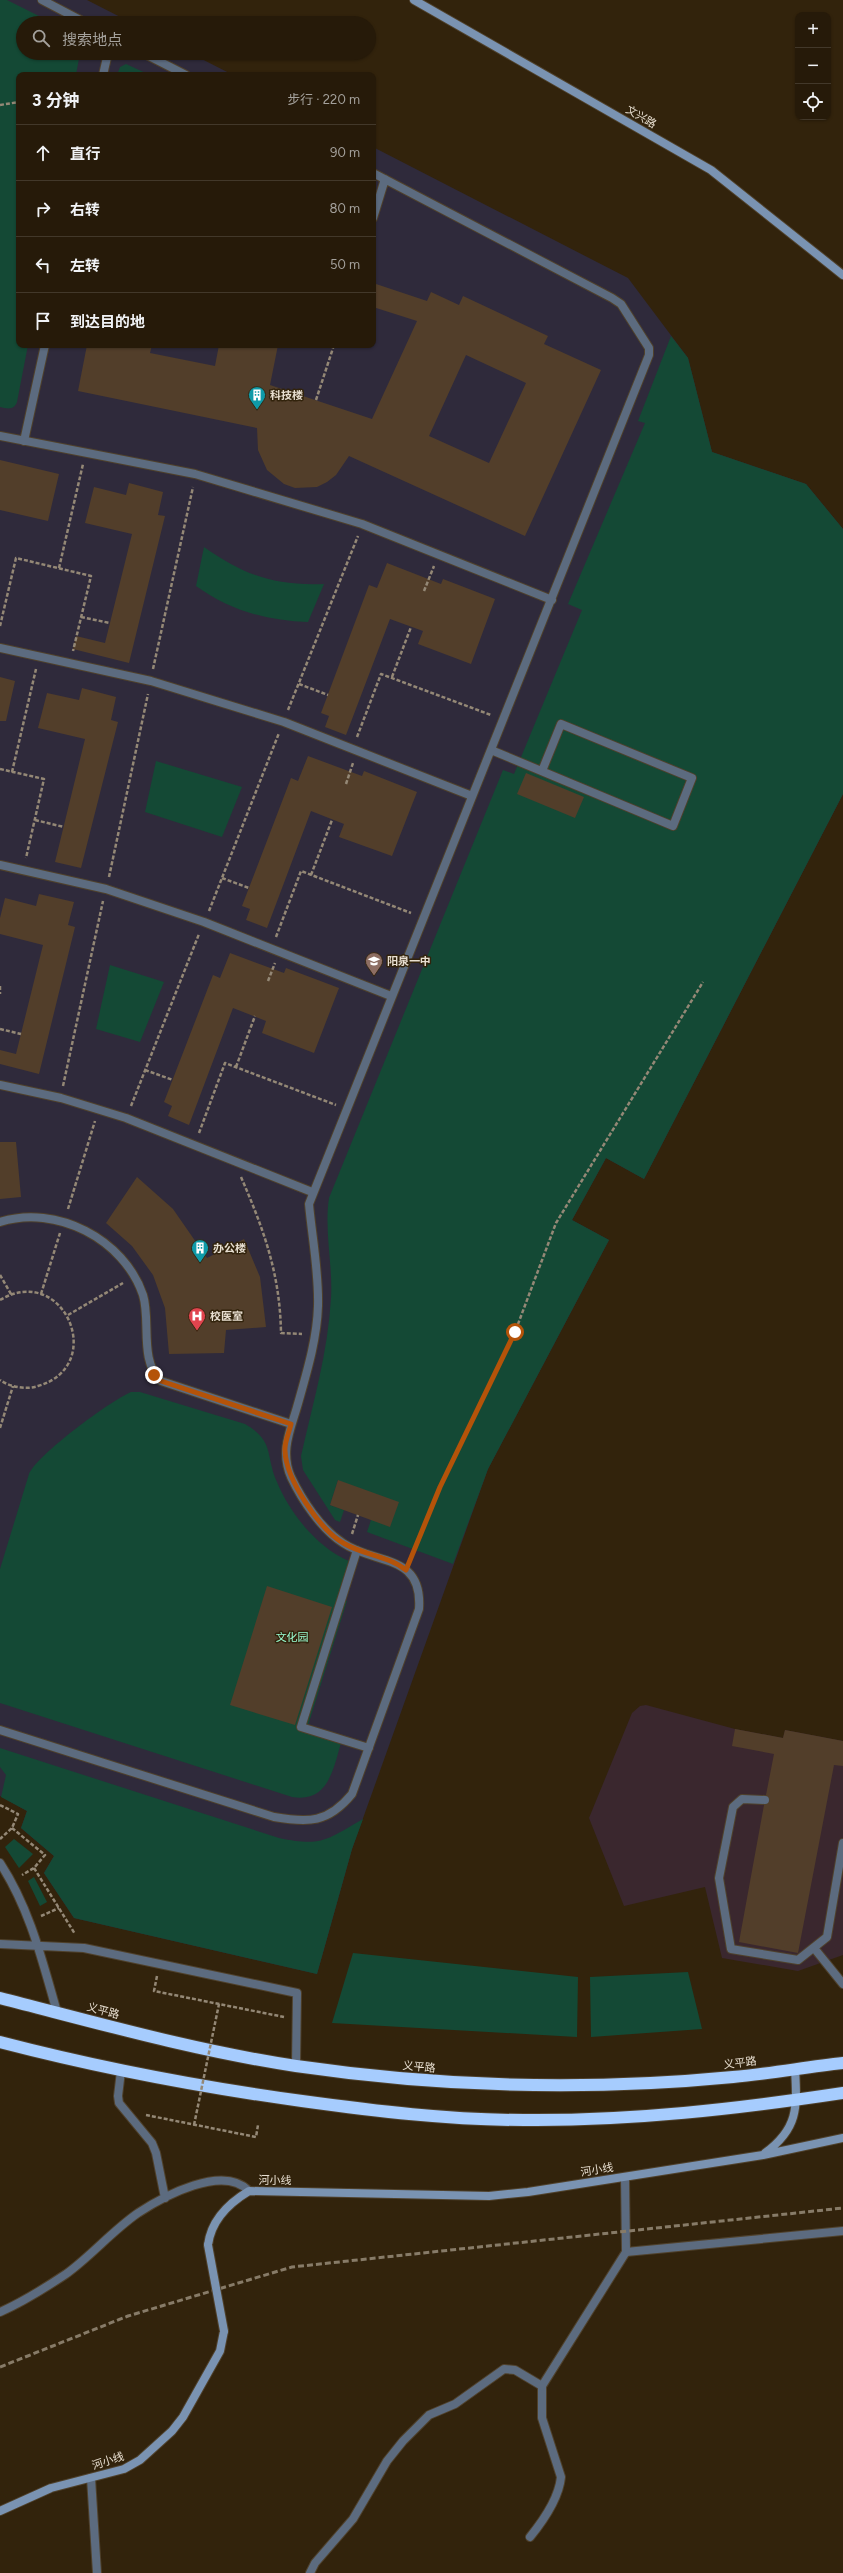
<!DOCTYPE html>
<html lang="zh">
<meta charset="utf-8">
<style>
:root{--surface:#261a09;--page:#322717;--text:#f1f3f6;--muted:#a4a19c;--line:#42382a}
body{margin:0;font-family:Figtree,"Noto Sans SC",sans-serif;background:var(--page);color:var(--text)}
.controls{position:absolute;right:12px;top:12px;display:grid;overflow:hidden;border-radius:8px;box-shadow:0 1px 3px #0004}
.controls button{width:36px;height:36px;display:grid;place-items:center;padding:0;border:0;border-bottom:1px solid var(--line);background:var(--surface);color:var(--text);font:20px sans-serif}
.stop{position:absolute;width:12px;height:12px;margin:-9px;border:3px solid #b45309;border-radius:50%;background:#fff}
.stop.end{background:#b45309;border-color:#fff;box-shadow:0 1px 4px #0008}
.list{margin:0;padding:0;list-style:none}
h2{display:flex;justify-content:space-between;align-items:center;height:52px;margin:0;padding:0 16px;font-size:17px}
h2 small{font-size:13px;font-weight:400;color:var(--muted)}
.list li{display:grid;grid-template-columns:26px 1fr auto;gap:12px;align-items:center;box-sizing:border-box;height:56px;padding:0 16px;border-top:1px solid var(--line)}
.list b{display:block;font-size:15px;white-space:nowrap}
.list em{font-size:13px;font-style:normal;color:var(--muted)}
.icon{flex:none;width:22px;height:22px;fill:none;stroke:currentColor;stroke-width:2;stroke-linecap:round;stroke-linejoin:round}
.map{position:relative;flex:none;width:843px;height:2573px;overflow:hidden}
.search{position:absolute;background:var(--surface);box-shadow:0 1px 3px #0004;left:16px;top:16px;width:360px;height:44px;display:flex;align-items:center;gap:10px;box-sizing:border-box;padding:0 14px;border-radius:22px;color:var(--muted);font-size:15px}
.panel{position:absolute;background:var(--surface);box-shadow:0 1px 3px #0004;left:16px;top:72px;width:360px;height:276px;border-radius:8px}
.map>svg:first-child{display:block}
.commercial{fill:#3a272e}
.education{fill:#2f2a3b}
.green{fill:#144935}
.building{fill:#523e2a;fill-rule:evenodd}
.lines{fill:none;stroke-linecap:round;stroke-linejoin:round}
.lane-casing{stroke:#4f412c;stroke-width:10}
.street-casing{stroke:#4f412c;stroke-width:10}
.secondary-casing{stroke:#4f412c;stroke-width:10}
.highway-casing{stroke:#4f412c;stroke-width:14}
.path{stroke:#948876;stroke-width:2.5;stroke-dasharray:4 2;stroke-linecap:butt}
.lane{stroke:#5c6b7f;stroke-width:8}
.street{stroke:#5c6b7f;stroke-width:8}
.secondary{stroke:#7a93b2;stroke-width:8}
.highway{stroke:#a6ccfe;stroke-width:12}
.rail{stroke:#877b68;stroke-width:3;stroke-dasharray:6 3;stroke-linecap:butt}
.secondary-bridge-casing{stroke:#4f412c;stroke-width:10;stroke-linecap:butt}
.path-bridge{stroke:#948876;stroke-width:2.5;stroke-dasharray:4 2;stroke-linecap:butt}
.secondary-bridge{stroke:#7a93b2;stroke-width:8}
.route{stroke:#b45309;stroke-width:5}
.labels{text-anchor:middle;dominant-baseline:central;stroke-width:3;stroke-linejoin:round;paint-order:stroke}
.street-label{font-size:11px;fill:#e8dfd1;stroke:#32230c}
.poi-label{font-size:11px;font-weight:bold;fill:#e8dfd1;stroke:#32230c;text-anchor:start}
.park-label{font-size:11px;fill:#98facf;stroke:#32230c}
</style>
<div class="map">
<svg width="843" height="2573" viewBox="0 0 843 2573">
<rect width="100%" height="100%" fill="#32230c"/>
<path class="commercial" d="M646,1705L735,1729L783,1738L785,1730L843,1741V1955L798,1971L722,1958L705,1887L624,1906L589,1818L632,1713L640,1706Z"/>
<path class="education" d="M0,0H87L132,23H23V53H190L233,75H19V345H373V147L628,278L688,358L712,452L806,484L843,529V794L644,1179L606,1158L572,1220L609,1240L488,1469L352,1849L317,1974L74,1918L44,1873L54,1856L21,1828L27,1811L0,1796Z"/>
<path class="green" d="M0,0H7L53,23H23V53H80L76,75H19V345H28L17,402C14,410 8,409 0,407Z
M126,64L150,75H117L120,67Z
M671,336L688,358L712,452L806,484L843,529V794L644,1179L606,1158L572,1220L609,1240L488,1469L453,1564L367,1532L371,1520L338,1480L330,1505L344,1510L340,1522L335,1520L303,1470L301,1456C313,1403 328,1352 331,1298C333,1265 324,1231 329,1198L503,770L514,774L582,610L568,604L645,423L638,421Z
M204,547C244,575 274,586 324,584L308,622C267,621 229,610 196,586Z
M156,761L242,787L222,837L145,812Z
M110,965L164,982L140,1042L96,1029Z
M131,1392H140L245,1424C275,1441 265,1455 277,1482C290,1514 318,1548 349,1561L337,1598L347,1601L306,1732L341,1743C333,1770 328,1803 292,1797L0,1703V1569L29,1474C38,1454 110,1401 131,1392Z
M0,1748L279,1838C322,1847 326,1840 363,1819L352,1849L317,1974L74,1918L44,1873L54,1856L21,1828L27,1811L1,1797L6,1775L0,1767Z
M14,1839L33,1854L19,1868L5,1847Z
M34,1877L47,1902L40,1906L28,1881Z
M353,1953L578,1977L577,2037L332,2023Z
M688,1972L702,2029L591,2037L590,1977Z"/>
<path class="building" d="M373,283L427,301L431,292L459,305L463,296L548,336L544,344L601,370L525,536L349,456L336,475L327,482L317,487L295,488L284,484L267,470L258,450L257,428L78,391L87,345H152L150,353L215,366L219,345H278L270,385L372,419L417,321L373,307ZM466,355L526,383L489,463L429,436Z
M0,460L59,474L48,521L0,510Z
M129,483L163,492L158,515L165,516L129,663L73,649L76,636L105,643L132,534L85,523L94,487L126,495Z
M387,563L441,584L443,579L495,599L471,664L418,644L423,631L390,619L346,735L325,727L329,716L321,713L369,585L377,588Z
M0,677L15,681L6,721H0Z
M82,688L116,697L111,720L118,722L81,868L55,862L85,739L38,728L47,693L79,700Z
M308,756L362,776L364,771L417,792L392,856L339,837L344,824L311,811L267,928L246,920L250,909L242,906L291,778L298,781Z
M526,773L584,797L575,818L517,794Z
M39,894L74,902L68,925L75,927L39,1074L0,1064V1050L16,1054L43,945L0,934V918L5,898L36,906Z
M230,953L284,973L286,968L339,988L314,1053L262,1033L266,1021L233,1008L189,1125L168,1116L172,1106L164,1102L213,975L220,978Z
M0,1142H16L21,1197L0,1199Z
M137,1177L173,1209L207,1258L244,1239L260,1277L266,1327L226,1330L224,1353L169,1354L165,1308L153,1275L132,1246L106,1223Z
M338,1480L399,1502L390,1527L330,1505Z
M267,1586L332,1607L295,1725L230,1705Z
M735,1729L783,1738L785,1730L843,1741V1766L834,1765L798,1953L739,1942L764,1805L770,1801L766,1795L774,1754L732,1746Z"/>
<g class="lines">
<g class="lane-casing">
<path id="lane" d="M42,0L86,23
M143,53L186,75
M103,75L108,53
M373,218L385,179
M0,436L195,474L362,524L552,600
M24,441L45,345
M0,648L151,681L284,722L472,796
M491,750L673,826L692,778L561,724L542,771
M0,865L106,889L204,922L391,996
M0,1085L61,1098L126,1118L312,1192
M0,1222C56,1204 124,1239 143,1295C151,1321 139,1361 161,1381L291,1424
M357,1550L301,1727L369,1748
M0,1730L274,1817C309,1823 328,1823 352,1794L419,1609C423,1553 375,1565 343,1543C321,1529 302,1500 291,1477C280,1452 290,1431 297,1407C306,1375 317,1340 318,1306C319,1272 312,1237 309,1204L649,355V348L621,304L612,298L373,173
M765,1800L742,1799L733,1807L719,1878L731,1949L798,1960L827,1937L843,1843
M0,1863C30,1909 42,1960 57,2012
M0,1944L84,1948L297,1993L296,2066
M814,1948L843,1984
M626,2252L843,2231
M530,2537C543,2521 559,2497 561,2477L542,2418V2386"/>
</g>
<g class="street-casing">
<path id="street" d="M121,2071L118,2096L119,2103L152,2143L156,2153L165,2198
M0,2312C23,2302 45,2288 66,2274C91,2256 112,2231 138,2213C164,2196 223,2164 249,2191
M91,2478L97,2573
M310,2573L315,2563L353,2519L387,2461L403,2441L429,2415L455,2404L504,2369L515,2370L542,2386L626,2252L625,2177"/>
</g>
<g class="secondary-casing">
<path id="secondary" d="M414,0L711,170L843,275
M765,2153C799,2128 797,2107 795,2068
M208,2245C211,2221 229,2203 249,2191L489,2196L528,2192L763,2155L843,2138
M0,2511L51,2488L124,2469L140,2460L172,2431L183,2417L220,2351L224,2331"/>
</g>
<g class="highway-casing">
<path id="highway" d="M0,1998C98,2023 196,2051 296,2066C440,2087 588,2091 733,2077C769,2074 806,2067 843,2063
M0,2042C100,2068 200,2087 302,2101C375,2111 449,2120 524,2120C631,2121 737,2109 843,2093"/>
</g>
<path class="path" d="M0,105L19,102
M316,400L334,345
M59,568L83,464
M424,591L434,566
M81,617L110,623
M0,626L16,558L91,576L73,651
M153,669L193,487
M392,677L411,627
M299,684L328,695
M288,710L358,536
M357,737L381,674L491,715
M0,769L44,779L26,858
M12,772L36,669
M346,784L353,763
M35,820L64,827
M311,875L332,820
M109,877L148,694
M222,878L249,888
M209,911L279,733
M276,937L301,871L411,913
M268,981L275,963
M0,986V994
M0,1029L21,1034
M236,1067L255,1016
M145,1070L173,1080
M63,1086L103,901
M131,1106L199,934
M199,1133L225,1063L336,1105
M241,1177C264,1230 280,1274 281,1333L302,1334
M68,1209L95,1121
M0,1275L11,1294
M41,1294L60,1233
M0,1300C64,1262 108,1366 38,1386C26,1390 10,1387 0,1380
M68,1315L123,1283
M0,1428L13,1386
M352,1534L358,1515
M411,1559L440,1487L515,1332L556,1223L703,982
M0,1805L18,1814L12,1828L0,1839
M12,1828L45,1855L34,1868L22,1875
M34,1868L75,1934
M41,1916L59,1908
M157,1976L154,1991L284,2017
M146,2115L256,2137L258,2125"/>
<use href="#lane" class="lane"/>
<use href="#street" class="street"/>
<use href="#secondary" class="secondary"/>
<use href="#highway" class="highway"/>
<path class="rail" d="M0,2367L128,2316L292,2267L843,2208"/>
<g class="secondary-bridge-casing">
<path id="secondary-bridge" d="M208,2245L224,2331"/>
</g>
<path class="path-bridge" d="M194,2125L219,2004"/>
<use href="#secondary-bridge" class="secondary-bridge"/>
</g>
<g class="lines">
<path class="route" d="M154,1375L161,1381L291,1424C289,1433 284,1443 285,1451C286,1479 320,1531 345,1544C364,1555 389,1556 406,1570L440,1487L515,1332"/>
</g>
<defs>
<g id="building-pin" transform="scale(0.9)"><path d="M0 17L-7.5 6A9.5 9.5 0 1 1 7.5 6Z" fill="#0f9aa8" stroke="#32230c"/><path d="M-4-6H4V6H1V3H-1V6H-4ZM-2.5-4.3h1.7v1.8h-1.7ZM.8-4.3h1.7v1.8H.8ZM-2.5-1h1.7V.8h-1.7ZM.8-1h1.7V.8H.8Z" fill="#fff"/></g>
<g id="school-pin" transform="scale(0.9)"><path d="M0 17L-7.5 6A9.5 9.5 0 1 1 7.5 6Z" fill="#8d6e63" stroke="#32230c"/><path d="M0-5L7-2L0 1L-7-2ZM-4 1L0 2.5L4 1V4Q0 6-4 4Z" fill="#fff"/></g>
<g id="hospital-pin" transform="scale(0.9)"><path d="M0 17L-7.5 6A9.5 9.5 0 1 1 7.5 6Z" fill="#e0444e" stroke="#32230c"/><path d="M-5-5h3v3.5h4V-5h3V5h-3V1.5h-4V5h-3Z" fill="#fff"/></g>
</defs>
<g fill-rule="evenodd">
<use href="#building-pin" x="257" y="395"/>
<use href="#school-pin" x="374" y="961"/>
<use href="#building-pin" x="200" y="1248"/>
<use href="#hospital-pin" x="197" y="1316"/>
</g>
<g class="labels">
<g class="street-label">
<text transform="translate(641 117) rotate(30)">文兴路</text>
<text transform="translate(103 2011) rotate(15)">义平路</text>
<text transform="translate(740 2063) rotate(-7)">义平路</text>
<text transform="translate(419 2067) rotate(5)">义平路</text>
<text transform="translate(597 2170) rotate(-9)">河小线</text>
<text x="275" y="2180">河小线</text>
<text transform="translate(108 2461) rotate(-18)">河小线</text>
</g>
<g class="poi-label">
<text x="270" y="395">科技楼</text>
<text x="387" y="961">阳泉一中</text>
<text x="213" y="1248">办公楼</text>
<text x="210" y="1316">校医室</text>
</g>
<g class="park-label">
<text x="292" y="1637">文化园</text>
</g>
</g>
</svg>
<div class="controls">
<button>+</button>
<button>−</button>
<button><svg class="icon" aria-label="locate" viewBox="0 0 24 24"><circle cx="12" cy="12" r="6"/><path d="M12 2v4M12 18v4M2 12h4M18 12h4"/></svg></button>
</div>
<div class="stop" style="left:515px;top:1332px"></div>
<div class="stop end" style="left:154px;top:1375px"></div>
<div class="search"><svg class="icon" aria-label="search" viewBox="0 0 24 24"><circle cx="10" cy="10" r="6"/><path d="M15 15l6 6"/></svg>搜索地点</div>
<section class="panel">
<h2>3 分钟<small>步行 · 220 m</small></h2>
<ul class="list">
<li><svg class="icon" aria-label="ahead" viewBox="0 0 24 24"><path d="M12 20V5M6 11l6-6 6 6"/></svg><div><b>直行</b></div><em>90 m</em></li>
<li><svg class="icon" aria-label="right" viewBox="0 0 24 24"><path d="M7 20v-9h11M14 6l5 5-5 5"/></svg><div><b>右转</b></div><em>80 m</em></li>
<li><svg class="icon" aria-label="left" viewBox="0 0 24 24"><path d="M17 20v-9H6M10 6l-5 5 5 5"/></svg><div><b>左转</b></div><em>50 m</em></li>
<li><svg class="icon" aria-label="arrive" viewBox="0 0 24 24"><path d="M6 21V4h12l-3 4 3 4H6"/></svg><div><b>到达目的地</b></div></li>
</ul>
</section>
</div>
